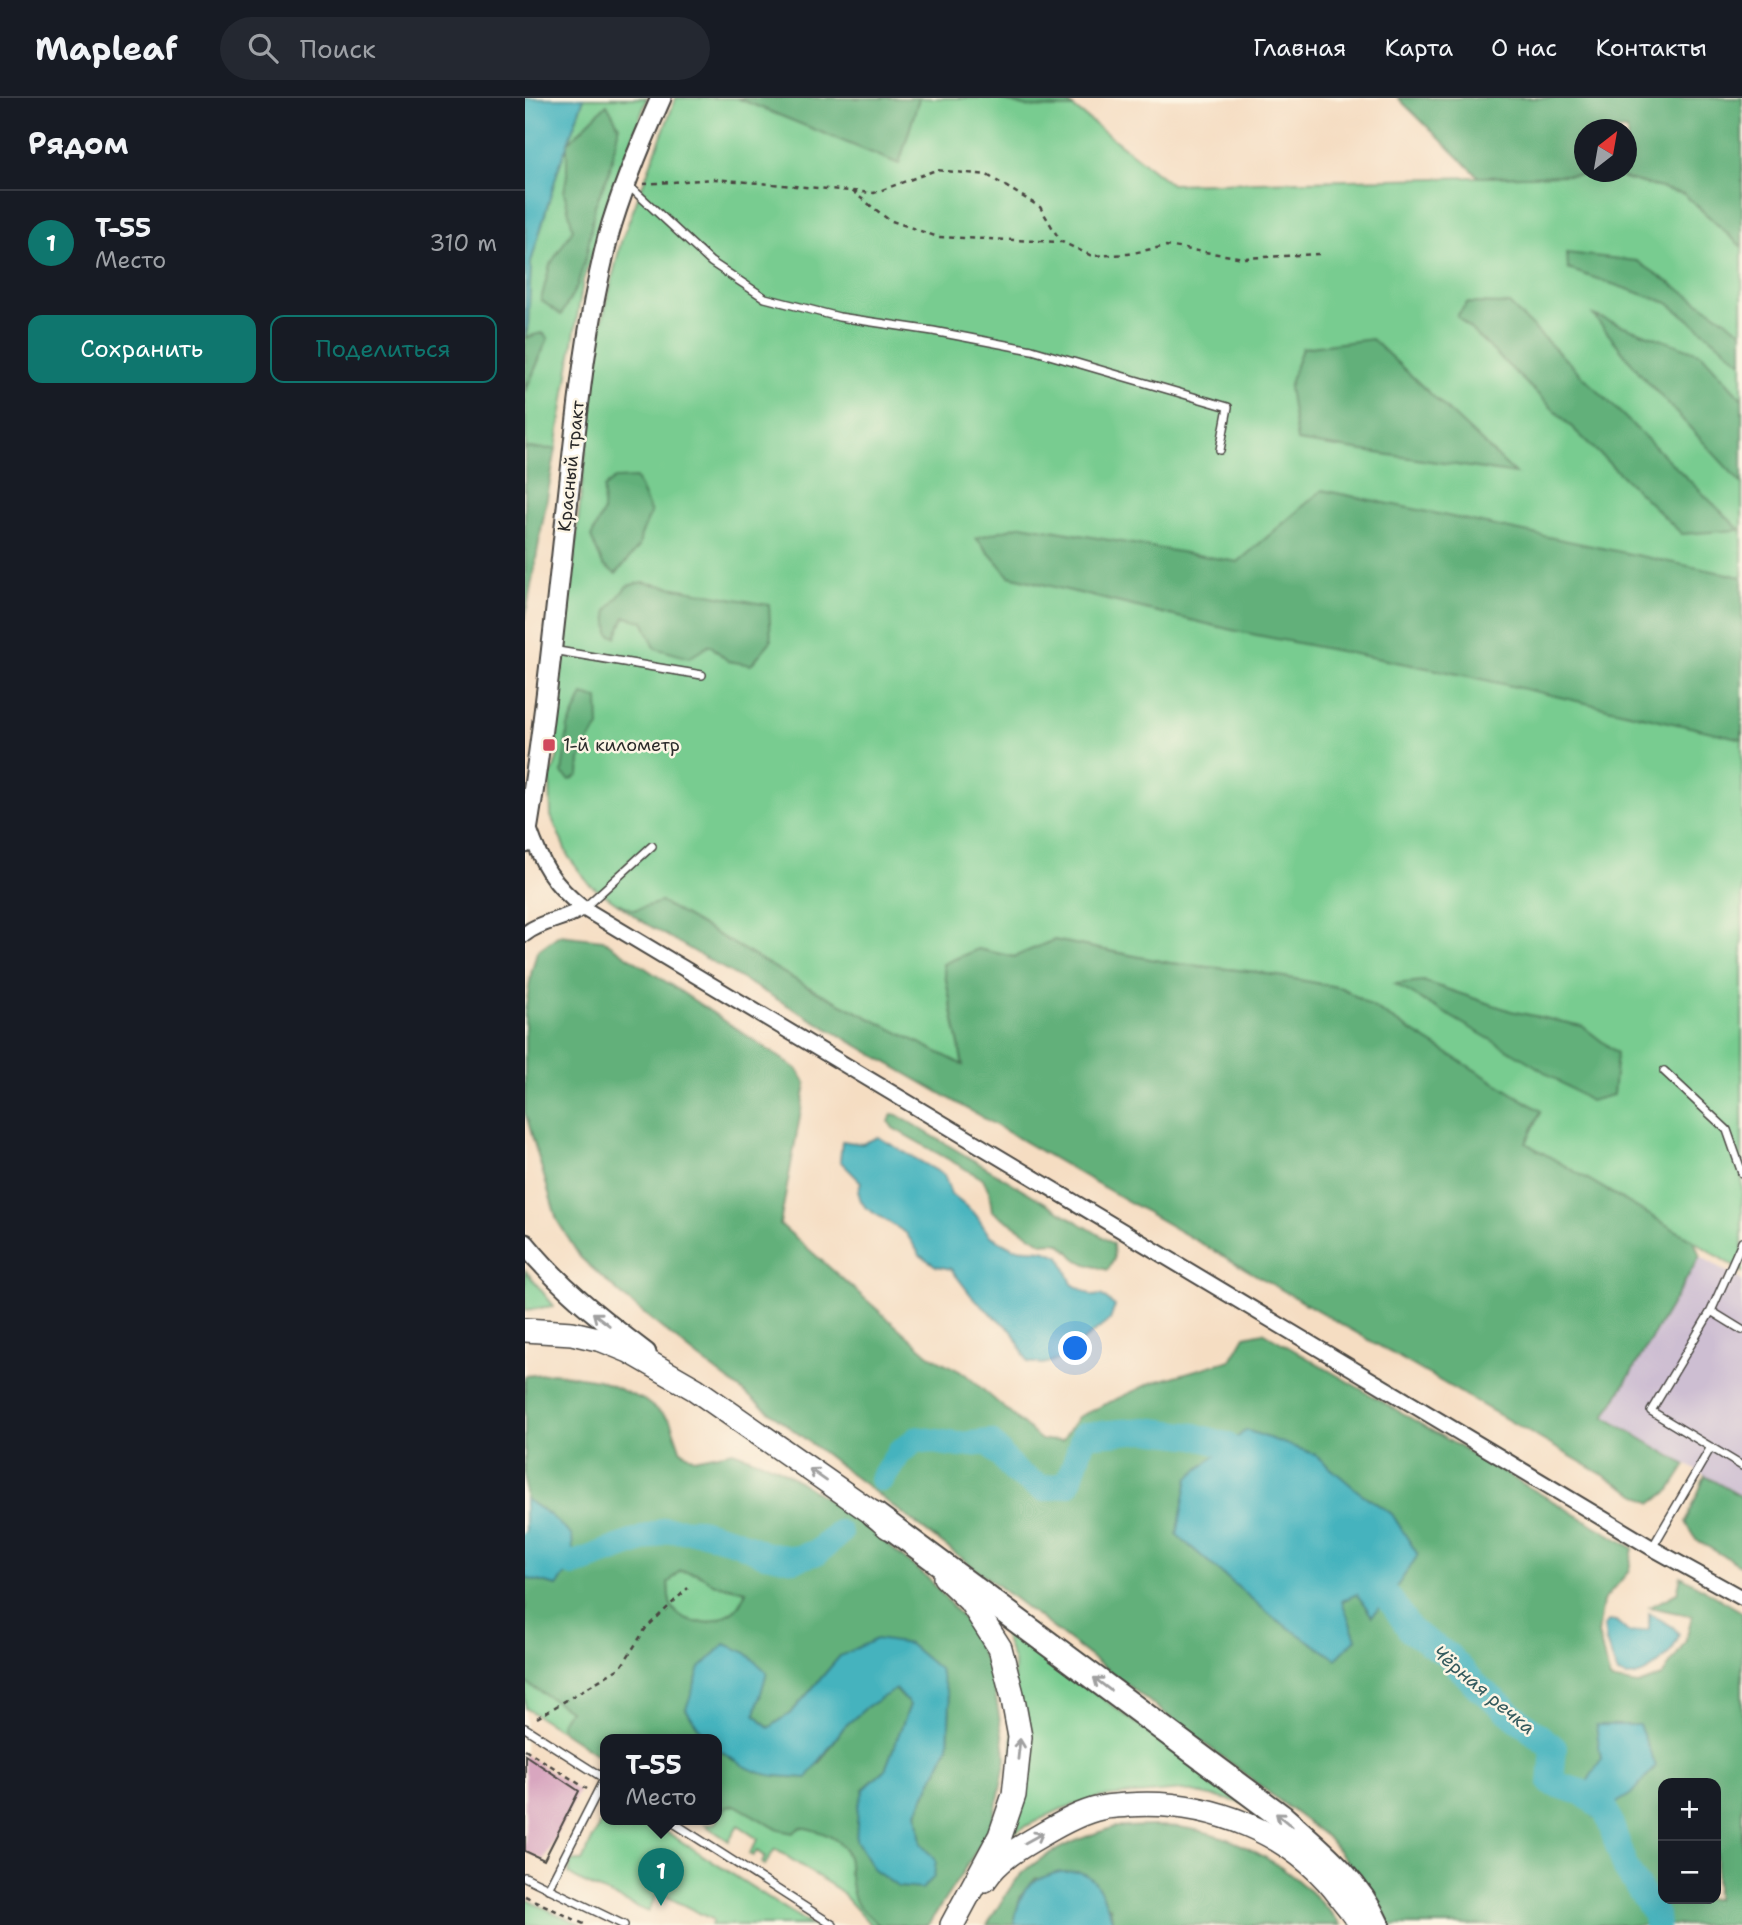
<!DOCTYPE html>
<html lang="ru">
<meta charset="utf-8">
<style>
:root{--surface:#171b24;--page:#242831;--text:#f1f3f6;--muted:#9ea1a6;--line:#363941;--accent:#0f766e}
body{margin:0;font-family:"Shantell Sans",sans-serif;background:var(--page);color:var(--text)}
.controls{position:absolute;right:21px;bottom:21px;display:grid;overflow:hidden;border-radius:14px;box-shadow:0 7px 28px #0002}
.controls button{width:63px;height:63px;display:grid;place-items:center;padding:0;border:0;border-bottom:2px solid var(--line);background:var(--surface);color:var(--text);font:35px sans-serif}
.compass{position:absolute;left:1049px;top:21px;width:63px;height:63px;border-radius:50%;background:var(--surface);box-shadow:0 7px 28px #0002;rotate:31deg}
.you{position:absolute;left:551px;top:1251px;width:24px;height:24px;margin:-18px;border:5px solid #fff;border-radius:50%;background:#1a73e8;box-shadow:0 0 0 10px #1a73e833}
.badge{display:grid;place-items:center;width:46px;height:46px;border-radius:50%;background:var(--accent);color:#fff;font-size:23px;font-weight:700}
.pin{position:absolute;translate:-50% -58px;filter:drop-shadow(0 2px 4px #0008)}
.pin::after{content:'';position:absolute;top:37px;width:24px;height:21px;background:inherit;clip-path:polygon(0 0,100% 0,50% 100%)}
.popup{position:absolute;left:75px;top:1636px;width:122px;height:91px;box-sizing:border-box;display:grid;place-content:center;border-radius:14px;background:var(--surface);filter:drop-shadow(0 2px 5px #0005);font-size:23px;white-space:nowrap;color:var(--muted)}
.popup b{font-size:26px;color:var(--text)}
.popup::after{content:'';position:absolute;left:50%;top:100%;margin-left:-14px;border:14px solid transparent;border-top-color:var(--surface)}
.list{margin:0;padding:0;list-style:none}
h2{display:flex;justify-content:space-between;align-items:center;height:91px;margin:0;padding:0 28px;font-size:30px}
h2 small{font-size:23px;font-weight:400;color:var(--muted)}
.list li{display:grid;grid-template-columns:46px 1fr auto;gap:21px;align-items:center;box-sizing:border-box;height:105px;padding:0 28px;border-top:2px solid var(--line)}
.list b{display:block;font-size:26px;white-space:nowrap}
.list p{margin:0;font-size:23px;white-space:nowrap;color:var(--muted)}
.list em{font-size:23px;font-style:normal;color:var(--muted)}
.actions{display:flex;gap:14px;padding:21px 28px}
.actions a{flex:1;padding:16px 0;border:2px solid var(--accent);border-radius:14px;text-align:center;font-size:24px;color:var(--accent)}
.actions .main{background:var(--accent);color:#fff}
.icon{flex:none;width:38px;height:38px;fill:none;stroke:currentColor;stroke-width:2;stroke-linecap:round;stroke-linejoin:round}
.map{position:relative;flex:none;width:1217px;height:1827px;overflow:hidden}
header{display:flex;align-items:center;gap:42px;box-sizing:border-box;height:98px;padding:0 35px;background:var(--surface);border-bottom:2px solid var(--line)}
header strong{font-size:33px}
nav{display:flex;gap:38px;margin-inline-start:auto;font-size:24px}
.search{width:490px;height:63px;background:var(--page);display:flex;align-items:center;gap:18px;box-sizing:border-box;padding:0 24px;border-radius:38px;color:var(--muted);font-size:26px}
main{display:flex}
aside{flex:1;background:var(--surface)}
.map>svg:first-child{display:block}
.industrial{fill:#cdbed2}
.green{fill:#78cc90;stroke:#527c5e;stroke-width:2}
.forest{fill:#62b07a;stroke:#466e52;stroke-width:2;fill-rule:evenodd}
.water{fill:#44b3be;stroke:#386f74;stroke-width:2}
.lines{fill:none;stroke-linecap:round;stroke-linejoin:round}
.river{stroke:#44b3be;stroke-width:26}
.building{fill:#d8a6bf}
.lane-casing{stroke:#494642;stroke-width:10}
.street-casing{stroke:#494642;stroke-width:18}
.secondary-casing{stroke:#494642;stroke-width:23}
.primary-casing{stroke:#494642;stroke-width:26}
.highway-casing{stroke:#494642;stroke-width:28}
.path{stroke:#494642;stroke-width:2.5;stroke-dasharray:5 5;stroke-linecap:butt}
.lane{stroke:#fff;stroke-width:7}
.street{stroke:#fff;stroke-width:14}
.secondary{stroke:#fff;stroke-width:19}
.primary{stroke:#fff;stroke-width:23}
.highway{stroke:#fff;stroke-width:24}
.oneway{stroke:#a0a0a0}
.poi-dot{fill:#d1495b;stroke:#fcf5e5;stroke-width:2.5}
.labels{text-anchor:middle;dominant-baseline:central;stroke-width:5;stroke-linejoin:round;paint-order:stroke}
.street-label{font-size:18px;fill:#2b2b2b;stroke:#fcf5e5}
.poi-label{font-size:18px;fill:#2b2b2b;stroke:#fcf5e5;text-anchor:start}
.water-label{font-size:19px;font-style:italic;fill:#345b5e;stroke:#fcf5e5}
</style>
<header>
<strong>Mapleaf</strong>
<div class="search"><svg class="icon" aria-label="search" viewBox="0 0 24 24"><circle cx="10" cy="10" r="6"/><path d="M15 15l6 6"/></svg>Поиск</div>
<nav><a>Главная</a><a>Карта</a><a>О нас</a><a>Контакты</a></nav>
</header>
<main>
<aside>
<h2>Рядом<small></small></h2>
<ul class="list">
<li><span class="badge">1</span><div><b>Т-55</b><p>Место</p></div><em>310 m</em></li>
</ul>
<div class="actions"><a class="main">Сохранить</a><a>Поделиться</a></div>
</aside>
<div class="map">
<svg width="1217" height="1827" viewBox="0 0 1217 1827">
<rect width="100%" height="100%" fill="#fcf5e5"/>
<filter id="ink" filterUnits="userSpaceOnUse"><feTurbulence type="fractalNoise" baseFrequency=".0143" numOctaves="2"/><feDisplacementMap in="SourceGraphic" scale="14" xChannelSelector="R" yChannelSelector="G"/><feConvolveMatrix kernelMatrix="1 2 1 2 8 2 1 2 1" color-interpolation-filters="sRGB"/></filter>
<filter id="wash" filterUnits="userSpaceOnUse"><feTurbulence type="fractalNoise" baseFrequency=".00686" numOctaves="4" result="noise"/><feDisplacementMap in="SourceGraphic" scale="28" xChannelSelector="R" yChannelSelector="G"/><feGaussianBlur stdDeviation="1.57" result="paint"/><feColorMatrix in="noise" values="0 0 0 0 0 0 0 0 0 0 0 0 0 0 0 0 0 1.4 0 .05"/><feComposite in="paint" operator="in"/></filter>
<g filter="url(#wash)">
<rect width="100%" height="100%" fill="#f5ddc2"/>
<path class="industrial" d="M1175,1158L1217,1183V1399L1080,1319Z"/>
<path class="green" d="M59,0H122L58,182L31,351H1L0,295L23,240L18,235L0,239L3,229L6,164L33,72Z
M151,0H212L374,66L394,0H471L502,9L549,10L646,86L1083,76L1159,96L1217,149V1174L1169,1143L1001,1045L1016,1014L817,890L732,874L645,865L529,842L489,859L453,851L418,866L438,968L283,889L136,804L109,812L92,805L64,786L43,758L26,718L25,678L29,671L34,654L30,635L73,240L96,144Z
M0,1172L29,1208L0,1212Z
M155,1473L172,1475L190,1486L221,1493C218,1499 215,1507 209,1512C189,1528 160,1531 146,1507C143,1501 144,1491 143,1485Z
M473,1522L718,1705L658,1692L577,1699L536,1711L485,1736L489,1565Z
M0,1584L44,1612L35,1626L37,1633L0,1610Z
M80,1699V1722H123L286,1827H186L188,1822L133,1794L123,1814L53,1782L44,1776L45,1765L49,1763H57L78,1719L74,1710Z
M210,1707L254,1732L276,1729L298,1733L317,1746L324,1762V1776L354,1827H346L314,1792L250,1751L240,1767L237,1765L240,1759L232,1753L228,1758L224,1756L233,1741L213,1728L204,1743L180,1727L189,1726L201,1709Z
M0,1801L56,1827H0Z"/>
<path class="forest" d="M212,0H394L374,66Z
M471,0H538L549,10L502,9Z
M873,0H1217V149L1159,96L1083,76L954,79ZM1060,32H1102V74H1060Z
M82,6L94,28L84,75L70,107L62,155L52,188L36,217L16,202L25,167L48,131L39,94L42,77V46Z
M1042,155L1112,163L1217,233V264L1143,205L1043,171Z
M942,205L984,206L1215,432L1157,436L932,218Z
M1068,217L1177,256L1217,301V386L1119,280Z
M16,235L23,240L0,295V240Z
M847,241L991,376L772,343L764,289L777,250Z
M0,350L31,351L0,521Z
M111,380L126,415L116,437L114,449L91,476L78,467L66,439L78,414L79,390L89,381Z
M797,392L1217,479V641L943,578L711,533L484,478L451,440L497,427L713,464Z
M117,484L244,507L246,543L226,567L203,563L185,547L164,560L130,550L118,523L100,519L91,539L84,536L82,513L102,488Z
M58,597L73,601L74,629L64,642L55,662L54,677L45,682L37,675L43,629Z
M136,804L283,889L438,967L418,866L453,851L489,859L529,842L645,865L732,874L817,890L1016,1013L1001,1045L1169,1143L1175,1158L1080,1319L1161,1367L1145,1392L1127,1405L118,824L92,805L109,812Z
M34,837L78,842L272,971L281,986L255,1126L404,1257L440,1276L516,1342L537,1343L553,1319L626,1285L706,1262L720,1238L738,1234L1108,1450L1104,1473L1078,1503L1073,1536L1085,1582L1113,1587L1137,1578L1160,1545L1167,1518L1125,1509L1152,1495L1156,1478L1217,1514V1827H863L847,1794L802,1739L170,1257L102,1202L55,1159L32,1122L0,1014V915L6,876L12,853ZM834,1394L867,1416L846,1517L832,1495L817,1503L749,1520L722,1495ZM1138,1685H1191V1801H1138Z
M898,883L986,913L1057,928L1092,955L1088,997L1065,1003L1004,964L870,886Z
M367,1016L372,1017L578,1139L588,1146L589,1161L583,1172C572,1169 558,1167 550,1160C536,1146 538,1142 517,1145L467,1113L464,1093L458,1081L368,1030L364,1024Z
M28,1275L74,1282L119,1302L145,1322L155,1351L169,1361L208,1353L253,1370L328,1418L405,1482L440,1523L467,1576L481,1660L474,1697L465,1732L403,1827H354C347,1820 336,1812 331,1804C325,1792 325,1778 324,1766C323,1741 296,1733 276,1729L268,1735L254,1732L210,1707L201,1709L192,1722V1650L208,1662L294,1666L319,1629L343,1608L370,1591L385,1607L360,1672L338,1691L396,1746L392,1714L423,1649L425,1604L315,1558L267,1614L244,1630L230,1616L161,1611L182,1642H80V1662L37,1633L35,1626L44,1612L0,1584V1480L32,1488L25,1417L0,1401V1278ZM155,1473L172,1475L190,1486L221,1493C218,1500 215,1508 209,1512C189,1528 160,1531 146,1507C143,1501 144,1491 143,1485Z
M1180,1378L1217,1399V1468L1171,1442L1161,1424Z
M590,1729C613,1729 638,1726 660,1730C724,1740 776,1778 816,1827H588L585,1809L511,1780L495,1799L489,1827H462C471,1813 479,1798 489,1785C511,1756 557,1739 590,1729Z"/>
<path class="water" d="M0,0H59L33,72L6,164L3,229L0,238Z
M353,1039L419,1077L426,1096L451,1117L464,1137L488,1150L518,1152L535,1158L547,1186L568,1198L576,1197L590,1208L585,1222L533,1262L518,1266L503,1264L487,1233L449,1201L426,1171L411,1168L395,1157L381,1135L341,1110L336,1103L333,1093L336,1084L315,1063L317,1043L337,1046Z
M721,1332L789,1356L834,1394L867,1416L893,1457L864,1500L847,1518L832,1496L817,1503L831,1541L811,1561L749,1520L652,1437L663,1380Z
M0,1401L25,1417L47,1438L49,1466L32,1488L0,1480Z
M1124,1515L1148,1529L1154,1536C1150,1555 1124,1578 1104,1579C1100,1579 1097,1577 1093,1576L1081,1544L1079,1528L1084,1523H1091L1104,1535L1124,1532Z
M351,1541L384,1546L414,1571L425,1604L423,1649L392,1714L396,1746L411,1763L409,1779L397,1791L373,1789L349,1772L331,1742L333,1709L339,1691L360,1672L385,1607L371,1591L343,1608L319,1629L282,1680C236,1678 229,1677 192,1650V1642H182L161,1611L175,1570L200,1546L220,1554L242,1574L230,1616L244,1630L267,1614L315,1558Z
M1071,1627H1114L1131,1668L1106,1696L1069,1719L1056,1694L1076,1661Z
M535,1774C542,1774 551,1773 557,1775C574,1780 585,1812 588,1827H489C494,1793 501,1782 535,1774Z"/>
<g class="lines">
<path class="river" d="M357,1381L374,1355L392,1341L434,1347L465,1344L490,1374L518,1391L543,1386L559,1337L621,1332L670,1338L701,1347L728,1369
M0,1448L49,1466L142,1432L175,1433L210,1443L239,1456L269,1461L293,1454L314,1435
M840,1473L864,1500L886,1533L924,1558L954,1590L1029,1650L1026,1685L1056,1694L1081,1712L1101,1771L1131,1817L1132,1827"/>
</g>
<g id="blocks">
<path class="building" d="M0,1657L54,1693L19,1762L0,1753Z"/>
</g>
</g>
<g filter="url(#ink)">
<use href="#blocks" fill-opacity="0" stroke="#494642" stroke-width="2"/>
<g class="lines">
<g class="lane-casing">
<path id="lane" d="M102,86L186,164L240,200L314,219L408,233L507,252L703,309L695,352
M27,552L177,577
M59,810L127,748
M1139,973L1202,1032L1217,1075
M1186,1213L1217,1144
M1217,1232L1186,1213L1126,1313L1217,1368
M1127,1450L1186,1349
M0,1630L80,1681
M144,1722L308,1827
M0,1779L99,1827
M23,1791L79,1681"/>
</g>
<g class="street-casing">
<path id="street" d="M4,730C16,765 28,787 58,810L1127,1450L1217,1500
M0,836C17,822 40,822 58,810"/>
</g>
<g class="secondary-casing">
<path id="secondary" d="M0,745C20,628 31,509 44,391C53,307 62,222 83,139C96,92 116,45 136,0
M0,1146C35,1189 77,1222 121,1255"/>
</g>
<g class="primary-casing">
<path id="primary" d="M0,1232L47,1235L77,1242L104,1253L170,1291L349,1416L363,1429
M420,1479L445,1503L475,1550L487,1596L495,1639L489,1697L475,1738L427,1827
M460,1782C473,1761 497,1748 518,1736C535,1726 556,1714 576,1710C584,1708 594,1708 602,1707C683,1701 769,1734 817,1801C823,1809 831,1817 835,1827"/>
</g>
<g class="highway-casing">
<path id="highway" d="M349,1416L758,1720C793,1751 833,1783 852,1827"/>
</g>
<path class="path" d="M118,86L189,81L349,95L411,72L462,77L515,109L536,144
M327,93L364,122L413,139L537,144L567,158L603,156L641,148L719,160L795,156
M12,1620L96,1569L121,1530L163,1490
M0,1651L62,1691
M0,1798L61,1827"/>
<use href="#lane" class="lane"/>
<use href="#street" class="street"/>
<use href="#secondary" class="secondary"/>
<use href="#primary" class="primary"/>
<use href="#highway" class="highway"/>
</g>
<defs><path id="oneway-shaft" d="M-6 0H5M1.5-3L5.5 0L1.5 3" fill="none" stroke-width="1.6" stroke-linecap="round" stroke-linejoin="round" transform="scale(1.75)"/></defs>
<g class="oneway">
<use href="#oneway-shaft" transform="translate(76 1221) rotate(-142)"/>
<use href="#oneway-shaft" transform="translate(293 1377) rotate(-145)"/>
<use href="#oneway-shaft" transform="translate(577 1586) rotate(-143)"/>
<use href="#oneway-shaft" transform="translate(494 1651) rotate(-84)"/>
<use href="#oneway-shaft" transform="translate(759 1722) rotate(-141)"/>
<use href="#oneway-shaft" transform="translate(509 1740) rotate(-29)"/>
</g>
</g>
<rect class="poi-dot" x="17" y="640" width="14" height="14" rx="3.5"/>
<g class="labels">
<g class="street-label">
<text transform="translate(46 368) rotate(-84)">Красный тракт</text>
</g>
<g class="poi-label">
<text x="38" y="647">1-й километр</text>
</g>
<g class="water-label">
<text transform="translate(959 1592) rotate(40)">Чёрная речка</text>
</g>
</g>
</svg>
<div class="controls">
<button>+</button>
<button>−</button>
</div>
<svg class="compass" viewBox="-18 -18 36 36"><path d="M0-13l5 13h-10z" fill="#e53935"/><path d="M0 13l5-13h-10z" fill="#9ea1a6"/></svg>
<div class="you"></div>
<div class="pin badge" style="left:136px;top:1808px">1</div>
<div class="popup"><b>Т-55</b>Место</div>
</div>
</main>
